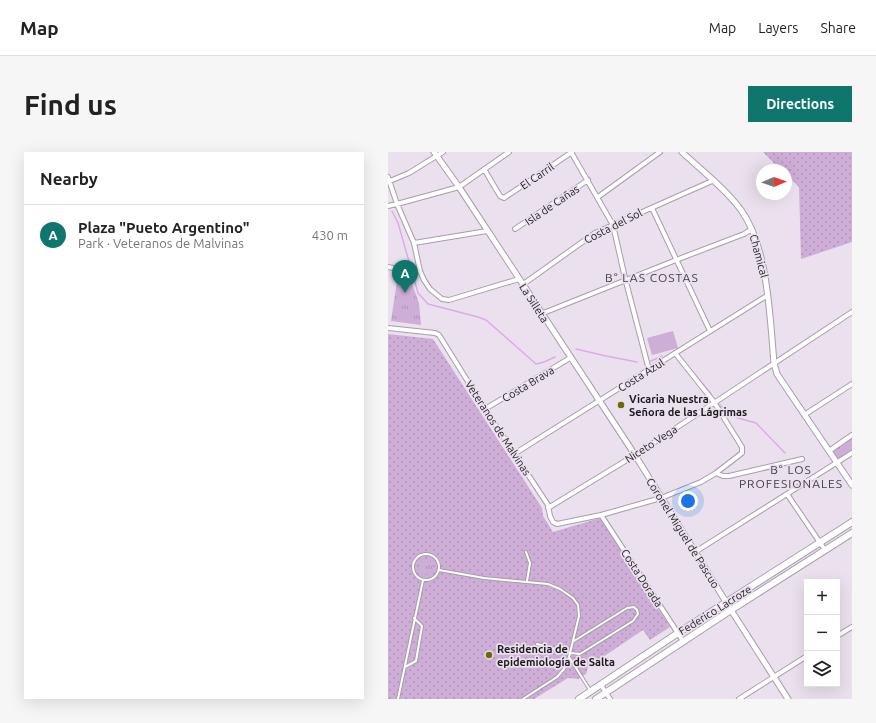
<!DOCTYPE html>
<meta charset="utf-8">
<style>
:root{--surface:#fff;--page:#f6f6f6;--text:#222;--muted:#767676;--line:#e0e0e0;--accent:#0f766e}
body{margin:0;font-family:Ubuntu,sans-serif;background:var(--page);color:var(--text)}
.controls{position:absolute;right:12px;bottom:12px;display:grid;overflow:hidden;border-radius:0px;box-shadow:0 4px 16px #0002}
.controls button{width:36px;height:36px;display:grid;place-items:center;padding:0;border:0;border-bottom:1px solid var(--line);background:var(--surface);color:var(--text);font:20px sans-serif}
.compass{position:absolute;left:368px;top:12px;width:36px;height:36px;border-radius:50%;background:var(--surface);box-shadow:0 4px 16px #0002;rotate:88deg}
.you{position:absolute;left:300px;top:349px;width:14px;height:14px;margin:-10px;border:3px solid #fff;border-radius:50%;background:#1a73e8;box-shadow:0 0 0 6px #1a73e833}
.badge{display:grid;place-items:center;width:26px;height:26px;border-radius:50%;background:var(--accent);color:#fff;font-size:13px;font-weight:700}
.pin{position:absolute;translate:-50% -33px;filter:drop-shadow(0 1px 2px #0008)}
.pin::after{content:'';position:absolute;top:21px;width:14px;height:12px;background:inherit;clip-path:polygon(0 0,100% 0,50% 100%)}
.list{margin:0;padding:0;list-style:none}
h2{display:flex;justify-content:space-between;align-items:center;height:52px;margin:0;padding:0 16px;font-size:17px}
h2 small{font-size:13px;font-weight:400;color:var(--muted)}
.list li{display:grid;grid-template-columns:26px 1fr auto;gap:12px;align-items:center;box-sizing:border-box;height:60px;padding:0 16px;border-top:1px solid var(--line)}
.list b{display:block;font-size:15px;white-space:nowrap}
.list p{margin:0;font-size:13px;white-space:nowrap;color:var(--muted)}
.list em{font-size:13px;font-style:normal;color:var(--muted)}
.icon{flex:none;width:22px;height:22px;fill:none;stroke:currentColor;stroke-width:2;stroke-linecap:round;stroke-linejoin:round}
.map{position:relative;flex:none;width:464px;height:547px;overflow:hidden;border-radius:0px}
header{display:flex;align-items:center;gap:24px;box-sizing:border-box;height:56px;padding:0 20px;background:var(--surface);border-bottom:1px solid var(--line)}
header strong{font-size:19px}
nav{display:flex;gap:22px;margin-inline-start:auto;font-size:14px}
.intro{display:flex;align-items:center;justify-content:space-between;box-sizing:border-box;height:96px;padding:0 24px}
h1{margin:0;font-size:28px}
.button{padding:10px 18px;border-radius:0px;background:var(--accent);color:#fff;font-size:14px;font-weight:700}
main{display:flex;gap:24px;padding:0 24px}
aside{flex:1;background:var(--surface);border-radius:0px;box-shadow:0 4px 16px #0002}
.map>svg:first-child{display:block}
.grass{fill:url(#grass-dots)}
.park{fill:url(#park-tufts)}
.pitch{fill:#ceadd6}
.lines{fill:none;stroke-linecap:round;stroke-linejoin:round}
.stream{stroke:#ddaae9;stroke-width:1.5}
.service-casing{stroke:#a89daa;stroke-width:4}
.minor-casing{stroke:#a89daa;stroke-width:6}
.tertiary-casing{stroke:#a89daa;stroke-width:7}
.secondary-casing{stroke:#a89daa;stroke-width:8}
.service{stroke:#fff;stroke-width:2}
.minor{stroke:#fff;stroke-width:4}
.tertiary{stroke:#fff;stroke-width:5}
.secondary{stroke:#fff;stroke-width:6}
.poi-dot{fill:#6a6a07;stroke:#ebe1ee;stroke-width:1.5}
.labels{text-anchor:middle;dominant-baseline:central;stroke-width:3.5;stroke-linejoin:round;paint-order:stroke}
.street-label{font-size:11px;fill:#1e1a1e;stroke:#ebe1ee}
.poi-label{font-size:11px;font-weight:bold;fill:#1e1a1e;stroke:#ebe1ee;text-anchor:start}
.neighbourhood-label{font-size:12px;letter-spacing:1px;fill:#423a44;stroke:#ebe1ee}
</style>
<header>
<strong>Map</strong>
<nav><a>Map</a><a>Layers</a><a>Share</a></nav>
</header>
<div class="intro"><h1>Find us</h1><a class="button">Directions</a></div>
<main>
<aside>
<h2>Nearby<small></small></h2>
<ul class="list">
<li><span class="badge">A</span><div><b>Plaza &quot;Pueto Argentino&quot;</b><p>Park · Veteranos de Malvinas</p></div><em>430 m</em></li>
</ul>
</aside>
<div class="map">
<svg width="464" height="547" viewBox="0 0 464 547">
<defs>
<pattern id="grass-dots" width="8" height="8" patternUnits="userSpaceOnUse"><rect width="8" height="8" fill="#ceadd6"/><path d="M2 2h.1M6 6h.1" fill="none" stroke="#b094b7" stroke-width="1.8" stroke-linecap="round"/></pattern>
<pattern id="park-tufts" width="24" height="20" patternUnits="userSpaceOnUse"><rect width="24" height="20" fill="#ceadd6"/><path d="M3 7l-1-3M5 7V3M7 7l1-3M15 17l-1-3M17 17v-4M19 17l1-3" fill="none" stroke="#b094b7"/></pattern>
</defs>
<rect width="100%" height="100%" fill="#ebe1ee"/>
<path class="grass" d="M375,0H464V90L413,107L411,35L398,22V18H393Z
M0,182L45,187L154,356L155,364L165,380L212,366L282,475L262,488L255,478L200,515L198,522L190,527L180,526L146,547H0Z"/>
<path class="park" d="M20,121L31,151L33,173L3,169L10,122Z
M464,286V300L449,310L442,299Z
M31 415a7 7 0 1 1 14 0a7 7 0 1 1-14 0Z"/>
<path class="pitch" d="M285,179L290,196L264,203L259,186Z"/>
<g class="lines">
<path class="stream" d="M4,59L10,71L30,141L40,152L90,165L98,168L148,212L156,210L167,205
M188,197L218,204L249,210
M294,207L323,242
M263,209L274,204
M331,252L339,260L350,266L368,271L397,301"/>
<g class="service-casing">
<path id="service" d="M138,400L142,411L139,429
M25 415a13 13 0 1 1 26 0a13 13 0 1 1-26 0Z
M51,418L96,426L160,432L172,437L185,446L190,453L191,464L181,505L176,517L169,525L135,547
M149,492L182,501L192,502L245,469L250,462L249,458L246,455L239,456L186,489
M181,505L202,538
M17,515L28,509L34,474L26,466
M10,547L35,428"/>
</g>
<g class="minor-casing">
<path id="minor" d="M183,0L225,73L237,126L261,218
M96,17L112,44L116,46L184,0
M0,25L9,52L26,91L32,119L36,128L42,137L54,147L61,148L131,127
M2,29L21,21L55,0
M210,45L272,0
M0,54L9,52L71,35L121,0
M264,56L322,179
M127,77L200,28
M26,91L99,79
M0,115L5,116
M134,133L207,81L324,29
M153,162L288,108L356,82L364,77
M0,176L47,181L51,183L97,257L160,353L162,364L165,370L169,372L213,363L273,346L313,330L328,321L354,301V295L326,250L287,201
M97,257L182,206
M416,263L464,232
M441,299L464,283
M126,302L380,143
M328,321L335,324H341L414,307
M399,342L437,398
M160,356L247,303L464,160
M213,363L295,489
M307,400L464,301
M449,484L464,475
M213,533L222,547
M351,547L419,504"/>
</g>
<g class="tertiary-casing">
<path id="tertiary" d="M46,0L71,35L247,303L343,458L400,547
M294,0C313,18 338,37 353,58C380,95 382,166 386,211L389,222L464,333"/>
</g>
<g class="secondary-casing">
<path id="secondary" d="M191,547L290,481L464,370
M208,547L343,458L464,381"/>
</g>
<use href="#service" class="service"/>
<use href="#minor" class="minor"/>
<use href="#tertiary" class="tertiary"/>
<use href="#secondary" class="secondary"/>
</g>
<g class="poi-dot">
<circle cx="233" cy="253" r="4"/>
<circle cx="101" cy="503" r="4"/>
</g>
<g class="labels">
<g class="street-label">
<text transform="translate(149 24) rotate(-34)">El Carril</text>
<text transform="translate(164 53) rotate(-34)">Isla de Cañas</text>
<text transform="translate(225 74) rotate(-27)">Costa del Sol</text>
<text transform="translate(371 104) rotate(75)">Chamical</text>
<text transform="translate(146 151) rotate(57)">La Silleta</text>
<text transform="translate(253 223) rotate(-32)">Costa Azul</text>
<text transform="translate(140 232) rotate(-31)">Costa Brava</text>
<text transform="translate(110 276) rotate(57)">Veteranos de Malvinas</text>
<text transform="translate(263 292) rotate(-33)">Niceto Vega</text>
<text transform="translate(295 381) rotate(58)">Coronel Miguel de Pascuo</text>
<text transform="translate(254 426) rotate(57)">Costa Dorada</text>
<text transform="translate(327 458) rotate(-32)">Federico Lacroze</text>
</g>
<g class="poi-label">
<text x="241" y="247">Vicaria Nuestra<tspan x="241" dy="13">Señora de las Lágrimas</tspan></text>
<text x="109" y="497">Residencia de<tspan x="109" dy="13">epidemiología de Salta</tspan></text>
</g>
<g class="neighbourhood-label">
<text x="264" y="125">B° LAS COSTAS</text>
<text x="403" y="317">B° LOS<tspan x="403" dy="14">PROFESIONALES</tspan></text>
</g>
</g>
</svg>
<div class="controls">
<button>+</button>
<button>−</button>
<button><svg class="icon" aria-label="layers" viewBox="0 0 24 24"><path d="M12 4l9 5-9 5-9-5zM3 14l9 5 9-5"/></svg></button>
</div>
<svg class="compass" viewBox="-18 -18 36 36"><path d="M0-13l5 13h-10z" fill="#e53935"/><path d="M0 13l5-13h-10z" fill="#767676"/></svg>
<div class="you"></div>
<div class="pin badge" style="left:17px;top:141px">A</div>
</div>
</main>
